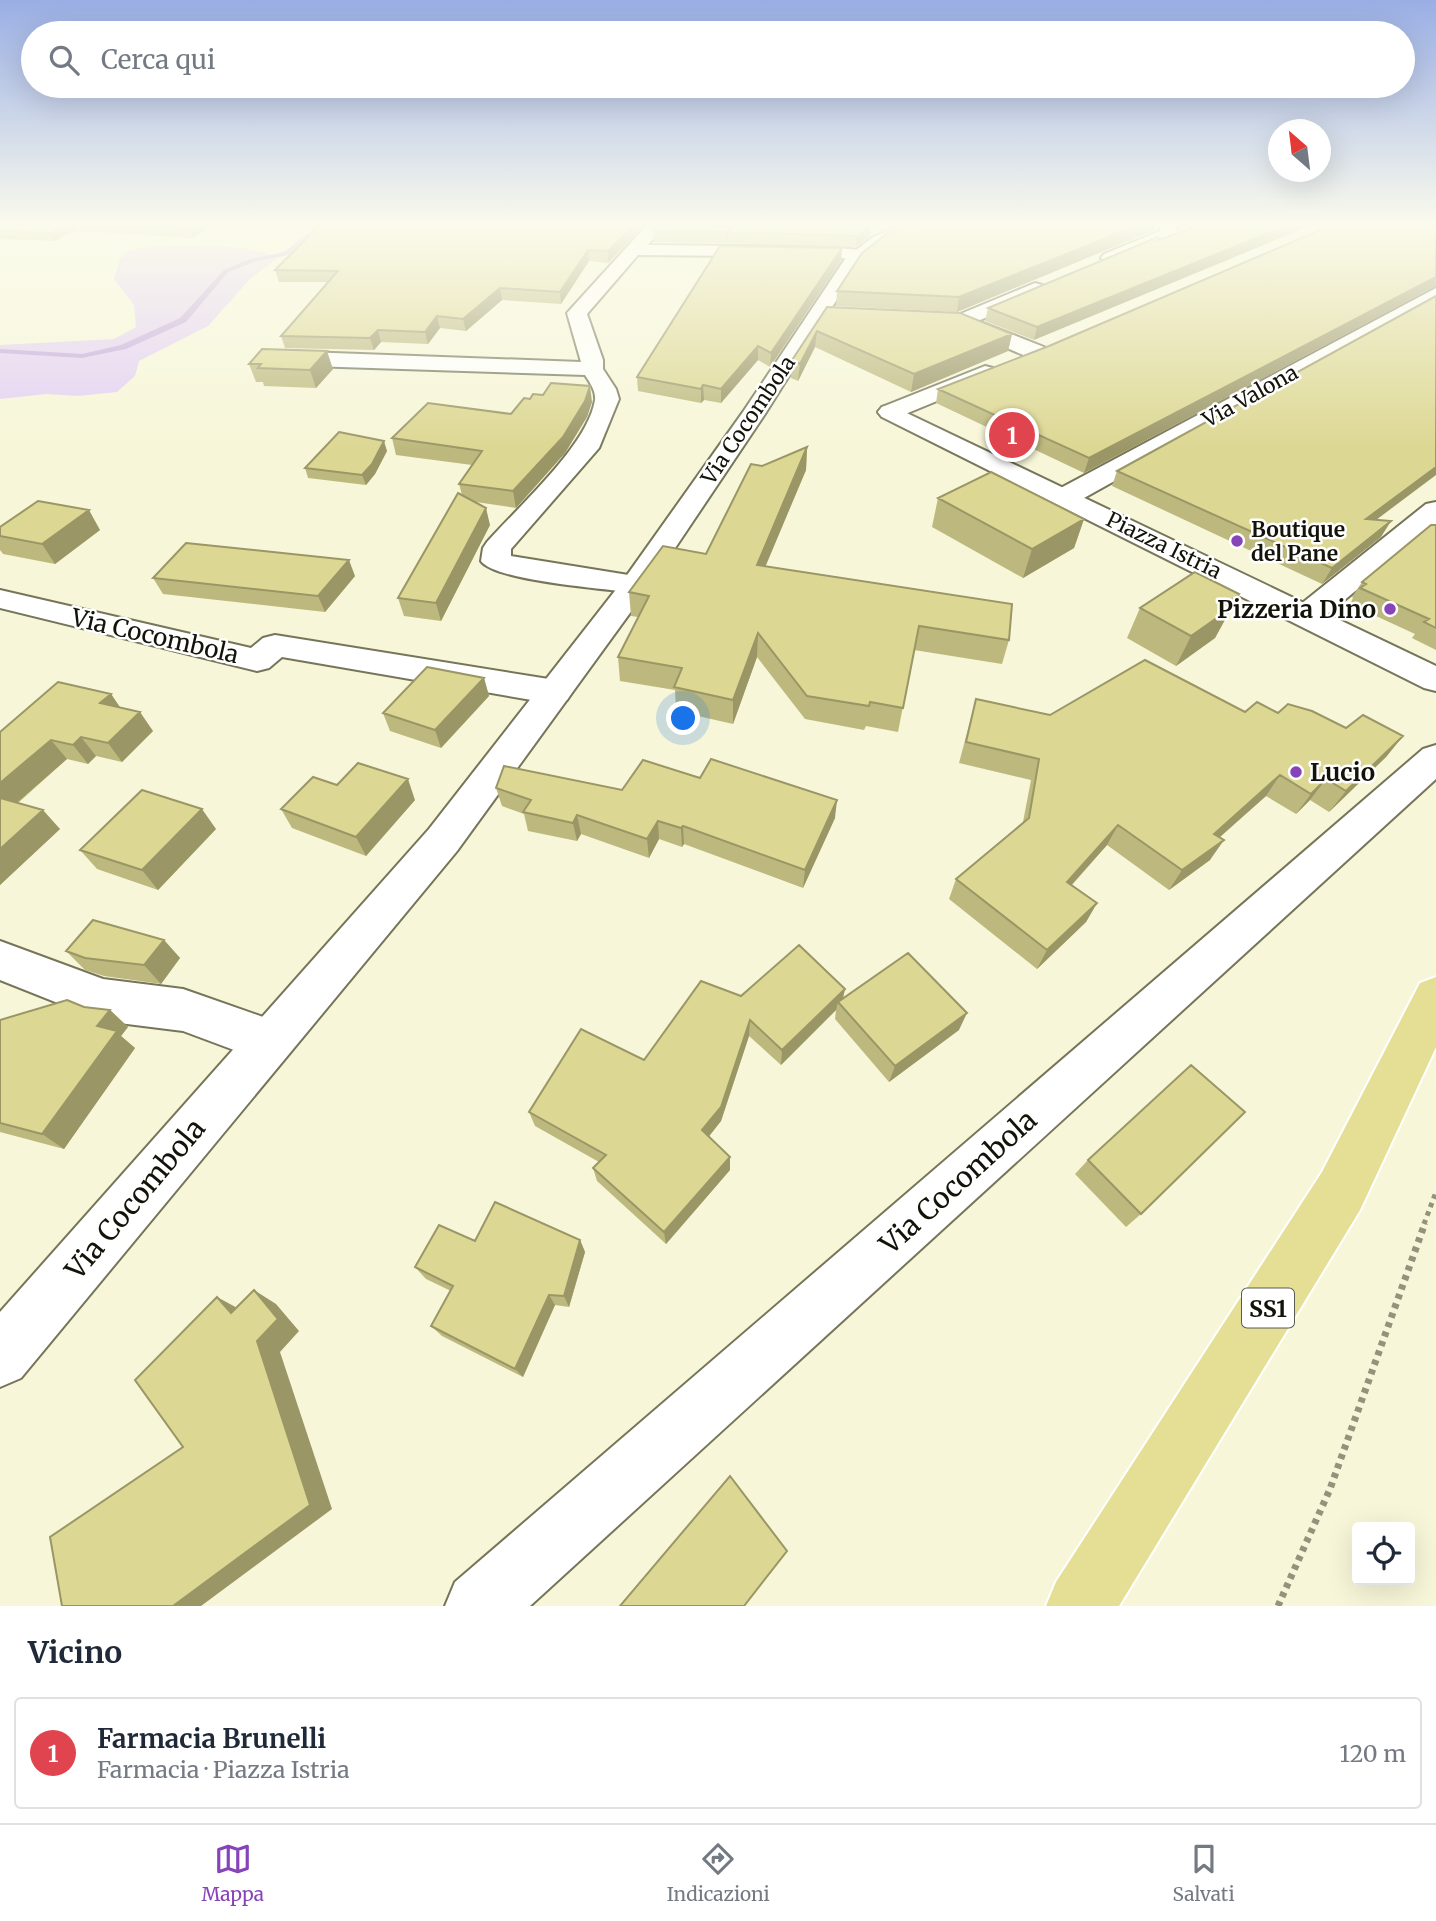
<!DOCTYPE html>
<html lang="it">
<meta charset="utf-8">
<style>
:root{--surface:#fff;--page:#f2f2f3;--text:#1f2937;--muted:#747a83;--line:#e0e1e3;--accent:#8744b8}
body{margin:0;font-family:Merriweather,serif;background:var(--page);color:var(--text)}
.controls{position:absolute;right:21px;bottom:21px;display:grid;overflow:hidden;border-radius:7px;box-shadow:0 7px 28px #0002}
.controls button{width:63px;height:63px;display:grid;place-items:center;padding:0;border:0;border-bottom:2px solid var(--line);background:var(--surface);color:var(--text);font:35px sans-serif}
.compass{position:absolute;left:1268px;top:119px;width:63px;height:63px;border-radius:50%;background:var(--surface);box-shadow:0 7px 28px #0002;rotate:332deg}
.you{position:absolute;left:684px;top:719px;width:24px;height:24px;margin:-18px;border:5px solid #fff;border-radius:50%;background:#1a73e8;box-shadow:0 0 0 10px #1a73e833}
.badge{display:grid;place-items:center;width:46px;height:46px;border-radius:50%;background:var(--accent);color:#fff;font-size:23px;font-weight:700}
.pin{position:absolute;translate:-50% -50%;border:4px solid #fff;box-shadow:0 2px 7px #0006}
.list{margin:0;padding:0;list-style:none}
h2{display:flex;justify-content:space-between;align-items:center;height:91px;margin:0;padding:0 28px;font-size:30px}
h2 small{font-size:23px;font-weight:400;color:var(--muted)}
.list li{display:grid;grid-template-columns:46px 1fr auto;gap:21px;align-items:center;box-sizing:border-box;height:112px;margin:0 14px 14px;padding:0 14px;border:2px solid var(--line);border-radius:7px}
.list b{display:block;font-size:26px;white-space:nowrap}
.list p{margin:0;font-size:23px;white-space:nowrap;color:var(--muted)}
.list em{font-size:23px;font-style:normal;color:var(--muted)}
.icon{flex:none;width:38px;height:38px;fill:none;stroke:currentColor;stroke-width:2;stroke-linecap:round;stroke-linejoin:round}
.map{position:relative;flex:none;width:1436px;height:1606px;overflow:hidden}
.search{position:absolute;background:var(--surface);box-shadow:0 7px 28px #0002;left:21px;right:21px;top:21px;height:77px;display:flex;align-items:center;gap:18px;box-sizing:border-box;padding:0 24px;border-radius:38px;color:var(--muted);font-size:26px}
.sheet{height:217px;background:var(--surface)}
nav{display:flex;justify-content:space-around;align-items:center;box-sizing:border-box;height:98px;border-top:2px solid var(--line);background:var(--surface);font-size:19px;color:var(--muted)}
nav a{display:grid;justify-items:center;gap:4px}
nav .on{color:var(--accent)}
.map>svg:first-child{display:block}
.green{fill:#e2cff4}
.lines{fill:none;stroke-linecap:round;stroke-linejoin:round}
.stream{fill:#c2a4de;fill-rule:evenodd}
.street-casing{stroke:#76755a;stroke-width:4}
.secondary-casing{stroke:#76755a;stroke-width:4}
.primary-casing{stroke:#fff;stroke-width:4}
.path-far1{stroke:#92927d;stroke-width:5;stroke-dasharray:4.5 4.5;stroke-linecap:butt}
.path{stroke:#92927d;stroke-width:7;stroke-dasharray:5 5;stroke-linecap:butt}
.street{fill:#fff;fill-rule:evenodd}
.secondary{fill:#fff;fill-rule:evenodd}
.primary{fill:#e5df95;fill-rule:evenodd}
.wall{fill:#bdb97e}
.shaded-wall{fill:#9a9666}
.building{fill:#dcd792;stroke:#9a9666;stroke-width:2}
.poi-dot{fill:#8744b8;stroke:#fff;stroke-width:2.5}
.labels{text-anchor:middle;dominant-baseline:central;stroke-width:5;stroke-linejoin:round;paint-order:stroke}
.far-street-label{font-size:21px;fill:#131309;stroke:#fff}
.far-poi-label{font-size:21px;font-weight:bold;fill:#131309;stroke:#fff;text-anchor:start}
.shield{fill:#fff;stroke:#5a5a53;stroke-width:2}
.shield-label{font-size:23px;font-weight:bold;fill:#131309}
.poi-label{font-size:24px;font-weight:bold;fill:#131309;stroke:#fff;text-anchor:end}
.street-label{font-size:24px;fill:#131309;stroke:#fff}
.near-street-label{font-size:28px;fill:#131309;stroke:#fff}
</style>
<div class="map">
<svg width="1436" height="1606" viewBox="0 0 1436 1606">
<rect width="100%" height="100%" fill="#f7f6d8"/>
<path class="green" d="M159,246C189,246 252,243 277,258L250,279L208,326L139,361L135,376L117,392L78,396L46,394L0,399V345L114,339L136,327L134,305L114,279L120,259L128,250Z"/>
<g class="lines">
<path class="stream" d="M322,225H329L314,233L288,255L254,262L228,272L186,322L126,349L82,358L0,353V349L82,354L121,345L180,318L224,270L250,259L284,252L310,231Z"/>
<g class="street-casing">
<path id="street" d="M647,225H664L648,245L831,247L859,250L868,255L859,260L831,257L638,255L587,314L603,360V369L616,389L619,399L599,448L511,549V556L647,578L651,584L647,590L636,593C608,589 495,581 481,561L483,548L487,542C518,507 588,445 595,400C596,391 590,383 585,375L279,365L271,363L268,358L271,353L279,351L581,362L567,313Z
M1160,225H1176L1178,234L1175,238L1116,262H1104L1101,258L1104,254L1160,231Z
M1035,283L1042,285L1045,289L1042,293L978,321L1044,347L1047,352L1044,357H1028L953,325L950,321L953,317Z
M1436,288V302L1075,503L1065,505L1055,503L1051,497L1055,491Z
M985,366L993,368L996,373L993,378L898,417H882L878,412L882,407Z
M1436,502V524L1318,622L1307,625L1296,622L1291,615L1296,608L1426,504Z
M0,590L251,648L263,638L275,635L555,680L567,684L572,692L567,700L555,704L282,657L269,668L257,671L0,608Z
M1436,745V779L530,1606H445L455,1582L1423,749Z
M0,941L103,979L183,989L286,1025L293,1041L286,1057L269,1063L183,1031L103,1021L0,980Z"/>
</g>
<g class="secondary-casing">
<path id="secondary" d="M902,225H924L885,245L858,266L765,414L651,584L457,851L21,1378L0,1387V1312L429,829L625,578L743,412L845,259L873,237Z
M890,405L1436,666V691L1424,688L882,417L878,412L882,407Z"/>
</g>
<g class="primary-casing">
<path id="primary" d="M1436,977V1047L1360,1210L1119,1606H1046L1056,1582L1322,1172L1420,983Z"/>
</g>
<path class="path-far1" d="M1424,1224L1436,1192"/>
<path class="path" d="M1278,1606L1330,1489L1425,1223"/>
<use href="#street" class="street"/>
<use href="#secondary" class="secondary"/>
<use href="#primary" class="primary"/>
</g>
<path class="wall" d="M0,225H212L193,238L75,231L54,241L0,239Z
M645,225L608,263L589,261L561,304L502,300L466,331L440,328L428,344L381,342L374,350L285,348L281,336L327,282H279L275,270Z
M921,225H1156L1154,230L957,312L836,306L837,291L917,227Z
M1436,225V286L1084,473L936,403L938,389L1049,346Z
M653,231L870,236L856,247L729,243V240L726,243L654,242Z
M1158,237L1034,340L985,321L988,308Z
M842,248L841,261L770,367L758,360L721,403L704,400L701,403L638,391L637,377Z
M827,307L1012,334L1008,351L911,392L815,347L798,381L791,378L792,360Z
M249,364L333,369L316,388L264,386L263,382H256Z
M592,402L587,417L565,453L516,508L476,502L490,525L441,621L404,616L398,598L462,495L459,484L472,465L396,455L392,438L511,414Z
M807,447L806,470L765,566L1009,640L1002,664L914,650L898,732L866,726L864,730L805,719L757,657L733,724L676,711L675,690L620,681L618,657L638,617L631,616L629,592L706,554L762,466Z
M387,451L375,474L366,485L308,478L305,468Z
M1117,471L1376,520L1381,537L1322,584L1112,486Z
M938,498L1084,519L1074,548L1023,578L932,527Z
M1436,525V650L1412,638L1415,634L1350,604L1353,598L1352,597L1362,582Z
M0,527L100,530L55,564L3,554L0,550Z
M355,576L325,612L163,594L153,578Z
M1239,594L1215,638L1176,666L1127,638L1140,608Z
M484,678L489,696L441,748L390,731L383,713Z
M111,694L120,708L153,731L122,762L96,756L88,764L67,759L18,803L60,829L0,885V732Z
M976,699L1050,715L1245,712L1278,713L1346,728L1403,736L1386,757L1329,812L1310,800L1296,814L1266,796L1219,837L1210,860L1169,890L1107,845L1072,885L1097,903L1086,922L1037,969L949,899L956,879L1023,822L1031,780L959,763Z
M700,778L835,818L803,888L684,844L682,847L659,839L649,858L581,834L577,841L528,831L524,814L502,806L496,788L622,790Z
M337,785L415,800L366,856L292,828L281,809Z
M216,829L158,890L97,869L80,850Z
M164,940L180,958L161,984L104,976L85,970L66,951Z
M845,989L843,999L959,1030L889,1082L835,1019L836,1010L781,1065L749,1036L721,1121L709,1136L730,1157V1170L666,1244L597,1181L593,1168L599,1162L535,1126L529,1112L644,1060L741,996Z
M84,1007L110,1010L128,1027L121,1036L135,1048L64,1149L0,1132V1020Z
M1088,1160L1141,1214L1126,1227L1075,1174Z
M580,1240L585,1252L569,1307L555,1305L523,1377L442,1336L431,1326L451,1291L426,1279L415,1267L475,1241Z"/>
<path class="shaded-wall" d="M68,225H72L75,231L54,241L51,233Z
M198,225H212L193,238L190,230Z
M634,225H645L608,263V251Z
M734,225L729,232V240L726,243V232Z
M871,225L870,236L856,247L857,236Z
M1139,225H1156L1154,230L957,312L959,297Z
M1288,225H1312L1034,340L1037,327Z
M842,248L841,261L770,367L771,353Z
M588,250L589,261L561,304L560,292Z
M1436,277V286L1084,473L1089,458Z
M500,288L502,300L466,331L463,319Z
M437,316L440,328L428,344L425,332Z
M378,330L381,342L374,350L370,338Z
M817,331L815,347L798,381L800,364Z
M1012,334L1008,351L911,392L914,374Z
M758,346V360L721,403V389Z
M327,351L333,369L316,388L310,370Z
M703,385L704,400L701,403V389Z
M590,386L592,402L587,417L565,453L516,508L513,491Z
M384,441L387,451L375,474L366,485L362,475Z
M807,447L806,470L756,589L757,565Z
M1436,467V475L1356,535L1366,519Z
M486,508L490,525L441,621L436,603Z
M89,510L100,530L55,564L42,544Z
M1084,519L1074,548L1023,578L1032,549Z
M1391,521L1381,537L1322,584L1332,568Z
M349,560L355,576L325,612L318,596Z
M1239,594L1215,638L1176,666L1191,636L1225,605Z
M758,633L757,657L733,724V700Z
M484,678L489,696L441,748L435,730Z
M111,694L124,713L100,703Z
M140,712L153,731L122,762L108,743Z
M1403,736L1386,757L1329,812L1346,791Z
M81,737L96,756L88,764L73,745Z
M51,740L67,759L5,813L0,807V783Z
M1280,775L1266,796L1201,854L1214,834Z
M408,779L415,800L366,856L356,837Z
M1326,779L1310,800L1296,814L1311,794Z
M837,800L835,818L803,888L805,870Z
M202,809L216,829L158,890L142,870Z
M43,810L60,829L0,885V849Z
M577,815L581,834L577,841L573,823Z
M658,821L659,839L649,858L647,839Z
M1118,825L1107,845L1057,901L1067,882Z
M683,826L684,844L682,847L681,828Z
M1224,840L1210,860L1169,890L1182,870Z
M1097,903L1086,922L1037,969L1047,950Z
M164,940L180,958L161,984L144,965Z
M845,989L841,1005L838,1002L836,1010L781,1065L782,1050Z
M110,1010L128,1027L121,1036L135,1048L64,1149L42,1134L97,1026Z
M967,1013L959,1030L889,1082L895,1066Z
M750,1020L749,1036L721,1121L703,1144L702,1130Z
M730,1157V1170L666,1244L664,1232Z
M580,1240L585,1252L569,1307L564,1296Z
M254,1290L276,1304L299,1331L280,1352L332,1509L201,1606H173L257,1341Z
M549,1295L555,1305L523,1377L515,1369Z
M217,1297L241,1310L231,1313Z"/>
<path class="building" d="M0,225H68L51,233L0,231Z
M100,225H198L190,230Z
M320,225H634L608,251L588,250L560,292L500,288L463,319L437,316L425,332L378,330L370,338L281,336L338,271L275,270Z
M658,225H734L726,232L653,231Z
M734,225H871L857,236L729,232Z
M921,225H1139L959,297L837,291L862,253L888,233L903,226L917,227Z
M1202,225H1288L1037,327L988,308L1158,237V240Z
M1332,225H1436V277L1089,458L938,389L1049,346Z
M720,246L842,248L771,353L758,346L721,389L703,385L701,389L637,377Z
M1436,296V467L1366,519L1391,521L1332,568L1117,471Z
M827,307L960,313L1012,334L914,374L817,331L800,364L792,360Z
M262,349L327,351L310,370L258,368L261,364H249Z
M551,383L590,386L585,401L563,437L513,491L459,484L482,451L392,438L428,403L511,414L524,398L530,399L533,394L543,395Z
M339,432L384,441L372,464L362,475L305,468Z
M807,447L757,565L1012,604L1009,640L919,626L903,708L870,702L869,706L807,696L758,633L733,700L674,687L682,668L618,657L649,596L629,592L663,546L706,554L751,464L762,466Z
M991,472L1084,519L1032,549L938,498Z
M458,493L486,508L436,603L398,598Z
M38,501L89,510L42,544L0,536V527Z
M1431,525H1436V628L1424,622L1429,619L1360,588L1366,584L1362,582Z
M186,543L349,560L318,596L153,578Z
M1195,572L1239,594L1225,605L1231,608L1191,636L1140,608Z
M1145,660L1245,712L1257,702L1278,713L1288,704L1312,711L1346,728L1363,715L1403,736L1346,791L1326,779L1311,794L1280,775L1214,834L1224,840L1182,870L1118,825L1067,882L1097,903L1047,950L956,879L1029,818L1039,759L966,742L976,699L1050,715Z
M427,667L484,678L435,730L383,713Z
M58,682L111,694L100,703L140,712L108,743L81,737L73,745L51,740L0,783V732Z
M711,759L837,800L805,870L683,826L681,828L658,821L647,839L577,815L573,823L523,812L531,800L496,788L504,766L622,790L643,760L700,778Z
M358,763L408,779L356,837L281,809L313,777L337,785Z
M142,790L202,809L142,870L80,850Z
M0,798L43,810L0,849Z
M93,920L164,940L144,965L85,958L66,951Z
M799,945L845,989L782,1050L750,1020L721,1107L702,1130L730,1157L664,1232L593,1168L606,1155L529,1112L581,1029L644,1060L701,981L741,996Z
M908,953L967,1013L895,1066L838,1002Z
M67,1000L84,1007L110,1010L97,1026L117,1031L42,1134L0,1123V1020Z
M1191,1065L1245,1112L1141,1214L1088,1160Z
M495,1202L580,1240L564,1296L549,1295L515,1369L431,1326L453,1286L415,1267L439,1225L475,1241Z
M254,1290L278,1319L257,1341L310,1505L173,1606H62L50,1537L183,1447L135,1380L217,1297L231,1313Z
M730,1476L787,1551L744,1606H620Z"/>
<linearGradient id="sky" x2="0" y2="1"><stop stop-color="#99aee4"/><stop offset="0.5" stop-color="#fbfbed"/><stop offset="1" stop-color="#fbfbed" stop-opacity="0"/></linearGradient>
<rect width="1436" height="450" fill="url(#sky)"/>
<g class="poi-dot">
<circle cx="1237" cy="541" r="7"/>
<circle cx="1390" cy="609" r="7"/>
<circle cx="1296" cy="772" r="7"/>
</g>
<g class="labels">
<g class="far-street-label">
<text transform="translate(1250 396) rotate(-29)">Via Valona</text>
<text transform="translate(748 420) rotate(-56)">Via Cocombola</text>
<text transform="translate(1164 545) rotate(26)">Piazza Istria</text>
</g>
<g class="far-poi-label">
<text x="1251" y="529">Boutique<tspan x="1251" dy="24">del Pane</tspan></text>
</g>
<rect class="shield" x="1242" y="1288.5" width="52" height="39" rx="5"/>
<g class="shield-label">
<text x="1268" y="1308">SS1</text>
</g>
<g class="poi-label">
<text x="1376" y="609">Pizzeria Dino</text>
<text x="1310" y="772" text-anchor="start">Lucio</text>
</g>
<g class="street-label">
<text transform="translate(155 636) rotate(13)">Via Cocombola</text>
</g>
<g class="near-street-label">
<text transform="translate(958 1182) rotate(-42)">Via Cocombola</text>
<text transform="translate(135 1199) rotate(-50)">Via Cocombola</text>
</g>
</g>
</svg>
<div class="controls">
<button><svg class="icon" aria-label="locate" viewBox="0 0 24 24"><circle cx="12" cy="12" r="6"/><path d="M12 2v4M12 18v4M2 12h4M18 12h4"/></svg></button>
</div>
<svg class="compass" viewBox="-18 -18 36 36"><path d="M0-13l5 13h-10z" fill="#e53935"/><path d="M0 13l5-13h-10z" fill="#747a83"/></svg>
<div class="you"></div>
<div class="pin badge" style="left:1012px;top:435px;background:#e0444e">1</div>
<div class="search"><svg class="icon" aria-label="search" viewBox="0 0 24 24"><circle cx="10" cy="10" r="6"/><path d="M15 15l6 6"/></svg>Cerca qui</div>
</div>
<section class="sheet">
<h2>Vicino<small></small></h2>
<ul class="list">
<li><span class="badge" style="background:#e0444e">1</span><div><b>Farmacia Brunelli</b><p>Farmacia · Piazza Istria</p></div><em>120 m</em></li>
</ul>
</section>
<nav>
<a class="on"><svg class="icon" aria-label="map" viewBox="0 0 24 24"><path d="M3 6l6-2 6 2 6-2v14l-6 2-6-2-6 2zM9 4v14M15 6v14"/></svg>Mappa</a>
<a><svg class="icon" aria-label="directions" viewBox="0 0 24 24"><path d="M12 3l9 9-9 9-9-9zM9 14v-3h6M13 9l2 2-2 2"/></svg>Indicazioni</a>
<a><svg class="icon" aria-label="saved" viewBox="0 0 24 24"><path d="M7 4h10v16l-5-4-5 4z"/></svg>Salvati</a>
</nav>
